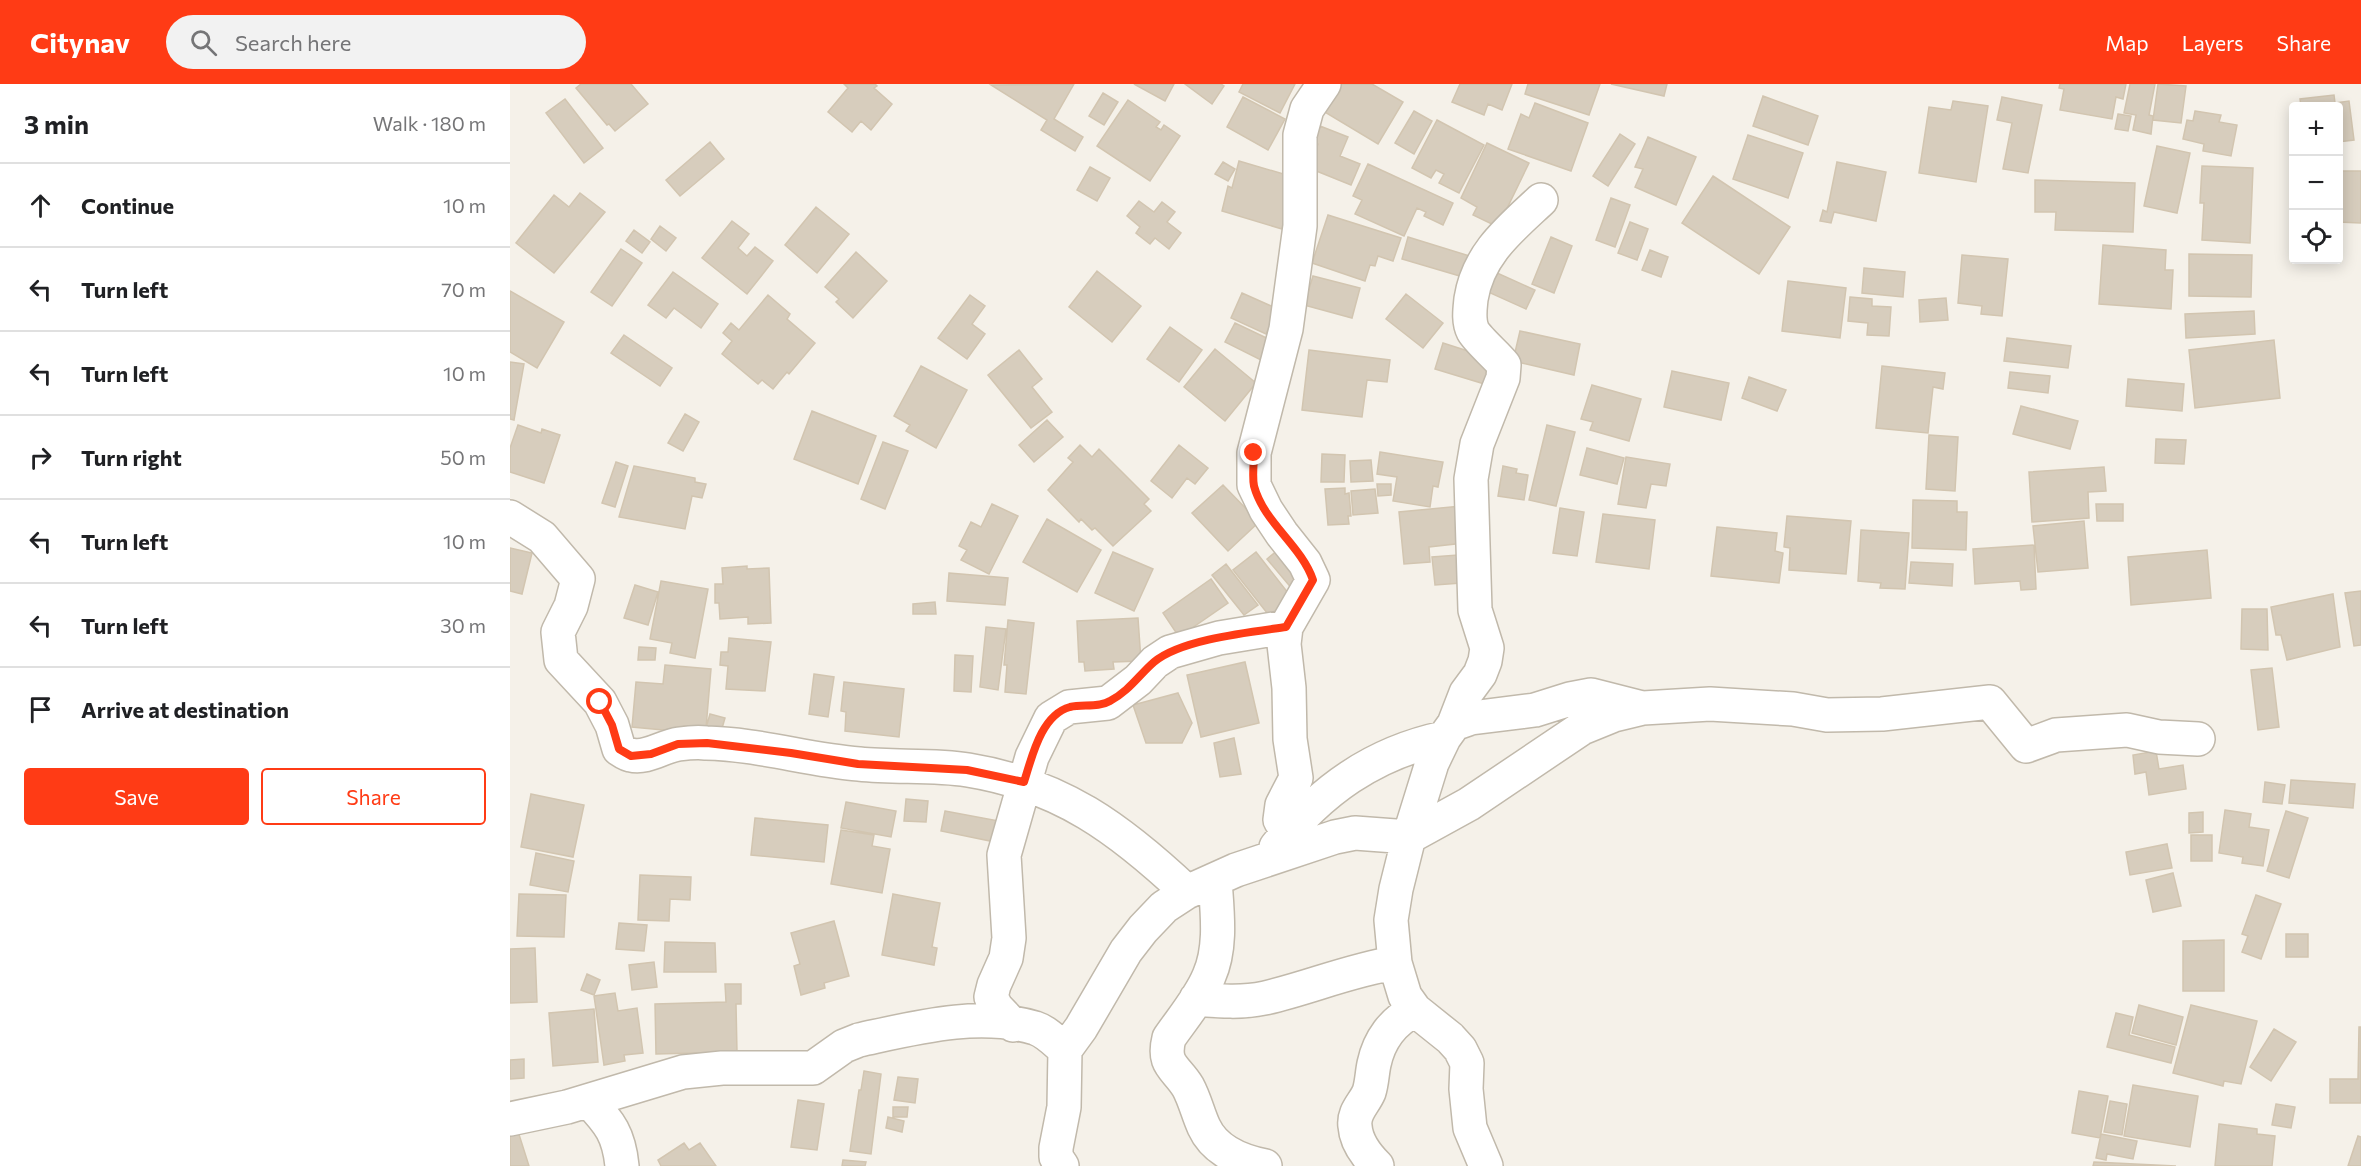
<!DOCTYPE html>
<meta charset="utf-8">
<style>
:root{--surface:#fff;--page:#f2f2f2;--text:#202124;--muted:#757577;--line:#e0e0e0;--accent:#ff3b15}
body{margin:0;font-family:Commissioner,sans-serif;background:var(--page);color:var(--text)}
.controls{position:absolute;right:18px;top:18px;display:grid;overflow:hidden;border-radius:6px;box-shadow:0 3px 15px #0003}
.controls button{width:54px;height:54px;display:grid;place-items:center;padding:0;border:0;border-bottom:2px solid var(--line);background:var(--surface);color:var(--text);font:30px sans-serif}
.stop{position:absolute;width:18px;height:18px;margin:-14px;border:4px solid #ff3b15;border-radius:50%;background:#fff}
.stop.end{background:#ff3b15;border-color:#fff;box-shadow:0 2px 6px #0008}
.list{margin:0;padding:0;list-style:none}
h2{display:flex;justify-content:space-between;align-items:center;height:78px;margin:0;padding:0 24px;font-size:26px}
h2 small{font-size:20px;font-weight:400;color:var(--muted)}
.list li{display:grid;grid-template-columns:39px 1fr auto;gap:18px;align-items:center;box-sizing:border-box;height:84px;padding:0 24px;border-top:2px solid var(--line)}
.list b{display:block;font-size:22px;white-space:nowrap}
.list em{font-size:20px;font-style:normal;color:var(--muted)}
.actions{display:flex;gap:12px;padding:18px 24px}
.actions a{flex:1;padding:14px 0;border:2px solid var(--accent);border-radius:6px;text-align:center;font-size:21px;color:var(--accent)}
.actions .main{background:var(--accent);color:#fff}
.icon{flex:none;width:33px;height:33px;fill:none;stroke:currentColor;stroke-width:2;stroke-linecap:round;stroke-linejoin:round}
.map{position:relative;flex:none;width:1851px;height:1082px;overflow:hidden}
header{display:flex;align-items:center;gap:36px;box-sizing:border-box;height:84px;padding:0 30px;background:var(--accent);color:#fff}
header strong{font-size:28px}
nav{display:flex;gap:33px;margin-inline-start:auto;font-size:21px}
.search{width:420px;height:54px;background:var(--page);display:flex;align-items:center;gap:15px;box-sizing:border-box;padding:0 21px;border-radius:33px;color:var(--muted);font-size:22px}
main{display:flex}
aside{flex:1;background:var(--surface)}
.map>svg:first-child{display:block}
.building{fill:#d7cdbd;stroke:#d2c5b0;stroke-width:1.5}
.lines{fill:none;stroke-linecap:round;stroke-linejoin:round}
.street-casing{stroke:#c1b9ab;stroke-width:36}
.street{stroke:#fff;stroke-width:33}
.route{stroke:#ff3b15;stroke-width:8}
</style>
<header>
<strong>Citynav</strong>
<div class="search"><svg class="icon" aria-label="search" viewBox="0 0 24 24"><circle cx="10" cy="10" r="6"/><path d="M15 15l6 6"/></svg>Search here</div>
<nav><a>Map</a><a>Layers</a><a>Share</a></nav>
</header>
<main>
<aside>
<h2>3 min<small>Walk · 180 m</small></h2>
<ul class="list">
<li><svg class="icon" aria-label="ahead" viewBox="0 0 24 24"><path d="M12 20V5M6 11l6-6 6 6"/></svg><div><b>Continue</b></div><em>10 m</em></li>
<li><svg class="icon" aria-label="left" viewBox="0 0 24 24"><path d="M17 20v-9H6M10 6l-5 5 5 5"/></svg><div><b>Turn left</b></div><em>70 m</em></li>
<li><svg class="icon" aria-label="left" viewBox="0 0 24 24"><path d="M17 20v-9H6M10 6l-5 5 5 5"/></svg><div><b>Turn left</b></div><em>10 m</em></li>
<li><svg class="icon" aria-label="right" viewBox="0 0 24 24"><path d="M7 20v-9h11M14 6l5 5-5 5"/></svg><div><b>Turn right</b></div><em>50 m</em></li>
<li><svg class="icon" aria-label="left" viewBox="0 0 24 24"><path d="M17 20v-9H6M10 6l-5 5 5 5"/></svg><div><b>Turn left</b></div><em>10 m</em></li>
<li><svg class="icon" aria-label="left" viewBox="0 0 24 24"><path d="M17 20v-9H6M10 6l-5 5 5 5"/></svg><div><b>Turn left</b></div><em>30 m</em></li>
<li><svg class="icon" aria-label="arrive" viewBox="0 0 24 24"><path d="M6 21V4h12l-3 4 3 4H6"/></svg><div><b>Arrive at destination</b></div></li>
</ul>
<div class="actions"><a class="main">Save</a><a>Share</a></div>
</aside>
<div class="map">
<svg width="1851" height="1082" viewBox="0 0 1851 1082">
<rect width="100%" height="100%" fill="#f5f1e9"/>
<path class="building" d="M71,0H121L138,20L105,47L99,40L97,41L66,4Z
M334,0H365L367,2L364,4L382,20L361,46L351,37L342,48L318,28L338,4Z
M564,0L544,35L573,53L565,67L531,46L537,36L481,1Z
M624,0H664L655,17Z
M675,0H711L714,2L702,20Z
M733,0H785L770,29L729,8Z
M824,0H862L893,18L868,60L813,27Z
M950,0H1002L992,26L978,20L974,31L942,18Z
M1018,0H1090L1079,31L1015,10Z
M1101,0H1157L1154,12Z
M1550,0H1616L1613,15L1606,13L1602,35L1550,26L1554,5L1549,4Z
M1620,0H1645L1639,31L1643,32L1641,50L1623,46L1626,31L1614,29Z
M1648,0L1676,2L1671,39L1643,36Z
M593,9L608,18L594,41L579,32Z
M1824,11L1825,19L1839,17L1844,56L1828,58V22H1791L1790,15Z
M1253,12L1308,32L1298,61L1243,42Z
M733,13L775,35L758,66L717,43Z
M1492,13L1532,21L1518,89L1493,85L1502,39L1487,36Z
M55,15L93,64L74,79L36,29Z
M618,16L650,38L646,43L651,46L654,41L670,52L640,97L587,62Z
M1443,17L1478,22L1466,98L1409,89L1419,23L1441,26Z
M1025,19L1078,39L1061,87L998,65L1011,30L1019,34Z
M904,27L922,37L904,70L885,59Z
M1685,27L1711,31L1709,38L1727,41L1721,72L1693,67L1694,60L1673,55L1677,36L1683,37Z
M1608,30L1621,32L1618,47L1605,45Z
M927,36L974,61L949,109L929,99L934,90L926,86L921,94L902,84Z
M810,42L838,53L830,72L850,80L841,101L799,84L808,60L804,58Z
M1110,50L1125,60L1098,102L1083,92Z
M1238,51L1293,69L1278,114L1223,95Z
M1138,53L1186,73L1166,121L1125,103L1133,85L1125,83Z
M200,58L214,75L170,112L156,96Z
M977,59L1019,79L988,143L963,131L967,123L951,114Z
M1647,62L1680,69L1667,129L1634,122Z
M729,77L787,94L772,145L712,127L718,102L722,104Z
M713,78L725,85L718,97L705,90Z
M1327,78L1376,88L1366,137L1324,128L1321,139L1310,137L1313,126L1317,128Z
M858,80L943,119L933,141L914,132L916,128L907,124L894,152L845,130L852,116L843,112Z
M1692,82L1743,84L1740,159L1692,156L1694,119H1690Z
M580,83L600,94L587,117L567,106Z
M1828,87H1851V139L1828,138Z
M1203,92L1280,143L1249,190L1172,139Z
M1525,96L1625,99L1623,148L1545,146L1546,128H1525Z
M70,109L95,128L44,189L6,159L44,111L59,123Z
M1101,114L1120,121L1105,163L1086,156Z
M629,117L644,128L652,118L665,128L657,138L671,149L659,165L645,154L640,160L626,149L630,143L617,132Z
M306,123L339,150L307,189L275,161Z
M818,131L891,154L883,177L868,172L865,182L860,181L855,197L802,179Z
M222,137L239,150L228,164L237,172L245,163L263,177L237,210L192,174Z
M1120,138L1138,145L1127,176L1108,169Z
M150,142L166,154L156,167L141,155Z
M124,146L140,158L132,169L116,157Z
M898,153L966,174L960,195L892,175Z
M1041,153L1062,162L1044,209L1022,200Z
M1593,161L1656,166L1655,186H1663L1661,225L1589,220Z
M111,165L132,179L102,222L81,208Z
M1140,166L1158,173L1151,193L1132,186Z
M346,168L377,197L343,234L326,218L329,215L315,203Z
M1679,170L1742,171L1741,213L1679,212Z
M1452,171L1498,175L1492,232L1471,230L1472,222L1448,219Z
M976,184L1025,206L1016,225L967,203Z
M1354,184L1395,188L1393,213L1352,209Z
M587,187L631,222L602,258L559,223Z
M163,188L208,220L191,244L164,224L156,234L138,221Z
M803,192L850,204L842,234L794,221Z
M1278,197L1336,204L1330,254L1272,247Z
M0,207L54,238L27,284L0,268Z
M732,209L768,225L756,250L721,234Z
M896,210L933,239L913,264L876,235Z
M258,211L280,230L277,235L305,259L279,290L277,288L263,305L252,296L248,300L212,270L222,257L213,249L221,239L229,246Z
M460,211L475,222L462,240L475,250L457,275L428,254Z
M1340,213L1362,215V222L1381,223L1379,252L1357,251L1358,239L1338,237Z
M1436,214L1438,236L1410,238L1409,216Z
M1744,227L1745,250L1676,254L1675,230Z
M725,239L765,258L755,278L715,258Z
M660,243L692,266L669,298L637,275Z
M1010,247L1070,260L1064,291L1003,277Z
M114,251L162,284L150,302L101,269Z
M1497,254L1561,262L1558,284L1494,277Z
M1764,256L1770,314L1685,324L1679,266Z
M933,259L989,277L981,302L925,285Z
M705,265L746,299L715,337L674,303Z
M509,266L532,295L522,303L542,328L521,344L478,291Z
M799,266L880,276L877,298L857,296L852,333L792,326Z
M0,278L14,280L4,336L0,335Z
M411,282L457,306L426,364L396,347L400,341L384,332Z
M1372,282L1435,289L1433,305L1423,303L1418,349L1366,344Z
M1162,287L1219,299L1211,336L1154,323Z
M1500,288L1540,292L1538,309L1498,304Z
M1239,293L1276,306L1267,327L1232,314Z
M1618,295L1674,300L1672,327L1616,322Z
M1082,301L1131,315L1119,357L1080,346L1083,338L1071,335Z
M1511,322L1568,337L1560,365L1503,350Z
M302,327L366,352L348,400L284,375Z
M175,330L189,338L173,367L158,359Z
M537,336L553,353L524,378L509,361Z
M8,341L31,349L32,345L50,351L34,399L0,388V364Z
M1037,341L1065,348L1046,422L1019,416Z
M1419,351L1448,353L1445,407L1416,405Z
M1646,355L1676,356L1674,380L1645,379Z
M373,358L398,367L375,425L351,415Z
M570,361L582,373L589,365L639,415L634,420L641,427L603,462L585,444L582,446L571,435L569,438L538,406L563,378L558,374Z
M669,361L698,384L685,400L677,394L662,414L641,397Z
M1077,364L1114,374L1107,400L1070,391Z
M870,368L933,378L928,403L923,402L920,423L883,417L887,393L867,390Z
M812,370L835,371L834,398H811Z
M1116,373L1160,380L1156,402L1141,400L1136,424L1108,420Z
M861,376L863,397L841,398L840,377Z
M106,378L118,382L105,423L92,419Z
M124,382L185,394V398L196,400L192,414L182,412L175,445L109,433Z
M993,382L1007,385L1006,389L1018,391L1014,416L988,412Z
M1594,383L1596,407L1578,408L1579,434L1522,438L1519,388Z
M867,400H881V411L868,412Z
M713,401L749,438L718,467L682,429Z
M835,404V410L839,409L841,432H838L839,440L818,441L815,405Z
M865,405L868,429L843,431L841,407Z
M1403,416L1447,417V428H1457L1456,466L1402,464Z
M482,420L508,432L479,490L451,476L457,466L449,462L461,438L471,443Z
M1586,420H1613V437H1587Z
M951,422L954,459L919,463L920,478L894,480L889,428Z
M1050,424L1074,428L1067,472L1043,469Z
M1093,430L1145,436L1139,485L1086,478Z
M1277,432L1341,437L1336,490L1279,486L1280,464L1274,463Z
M537,435L591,466L567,508L513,478Z
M1574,437L1578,484L1528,488L1523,442Z
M1207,443L1267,449L1265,467L1273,469L1269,499L1201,492Z
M1351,446L1399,449L1395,505L1370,504L1371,499L1348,497Z
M775,460L800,491L783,506L757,475Z
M1524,461L1526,505L1511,506L1510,497L1465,500L1463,465Z
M0,464L22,469L12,510L0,507Z
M1697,466L1701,514L1621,521L1618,473Z
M603,468L643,485L624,527L585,509Z
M746,468L782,514L761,534L723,486Z
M948,471L951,499L925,501L922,473Z
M1401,478L1443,480L1442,502L1399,499Z
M716,480L748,521L734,531L702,491Z
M237,482V485L259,484L261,539L238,540V533L210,535L209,519H205V500H213L212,484Z
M439,489L498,494L495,521L437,517Z
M701,495L718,519L669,553L653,529Z
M151,497L198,505L185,574L160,569L162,559L140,555Z
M125,501L148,508L138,541L114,534Z
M1851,507V561L1844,562L1835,509Z
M1823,510L1830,563L1777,576L1771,551H1766L1761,523Z
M425,518L426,530H403V520Z
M1732,525H1757L1758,566L1731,565Z
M628,534L631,577L603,578L604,585L575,587L574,578H569L567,537Z
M498,536L524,539L516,610L495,608L497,581H494Z
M476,543L496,545L488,606L470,603Z
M219,554L261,558L255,607L216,605L218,582L210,581L211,568H218Z
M129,563L146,564L145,576H128Z
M445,571L463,572L461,608L444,607Z
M735,578L749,639L691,653L677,591Z
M155,581L201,585L196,644L174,642V648L122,643L126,598L153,600Z
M1762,584L1769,643L1748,646L1741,586Z
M304,590L324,593L318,633L299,630Z
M334,598L394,605L389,653L335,647L336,628L331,627Z
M668,609L682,639L672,659H636L623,621Z
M200,630L215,634L210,651L195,647Z
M724,654L731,690L710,693L704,659Z
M1646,667L1649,685L1673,681L1676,705L1639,711L1636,688L1625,690L1623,671Z
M1781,696L1845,700L1843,724L1779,719Z
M1755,698L1775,701L1772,720L1753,718Z
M21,710L74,721L63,773L11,763Z
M396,715L418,717L416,738L394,737Z
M336,718L386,727L381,753L331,744Z
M1715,726L1741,730L1739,743L1759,746L1753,782L1732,779L1733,773L1709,769Z
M435,727L489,737L485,758L431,747Z
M1776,727L1798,734L1779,794L1757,787Z
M1693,728V748L1679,749V729Z
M245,734L318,741L314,778L241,771Z
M331,746L364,751L362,762L380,765L372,809L321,800Z
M1681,751H1702V777H1681Z
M1657,760L1662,784L1620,791L1616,768Z
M26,769L64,777L58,808L20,801Z
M1663,789L1671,822L1643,828L1636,796Z
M130,791L181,793L180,816L160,815L159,837L128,836Z
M9,810L56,811L54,853L7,852Z
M383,810L430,819L422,863L427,864L424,881L372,871Z
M1746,811L1771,820L1751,875L1732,868L1738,852L1732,850Z
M324,837L339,892L314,899L315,904L291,911L284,882L290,880L281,849Z
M109,839L137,841L134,867L106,865Z
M1776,850H1798V873H1776Z
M1714,856V907H1673V857Z
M155,858L205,859L206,888H154Z
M25,864L27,918L0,919V865Z
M144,878L147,903L122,906L119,881Z
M77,890L90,896L84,911L71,906Z
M215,900H231V920H226L227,968L146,970L145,920L216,918Z
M105,909L108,927L127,924L133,969L114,971L115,977L94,981L84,912Z
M1629,921L1673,933L1666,961L1622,949Z
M1681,921L1747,937L1731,1000L1714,997L1713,1002L1663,989Z
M84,925L88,978L43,982L39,929Z
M1606,929L1623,933L1619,951L1665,963L1661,979L1597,963Z
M1849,943H1851V1019H1820V995H1848Z
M1764,945L1786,958L1761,997L1740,983Z
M14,975V994L0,995V976Z
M354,987L371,990L361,1070L340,1067L349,1006H351Z
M388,993L408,995L405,1019L384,1016Z
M1623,1001L1688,1012L1680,1063L1614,1052Z
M1569,1007L1598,1012L1590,1054L1562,1049Z
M288,1016L314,1020L307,1066L281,1063Z
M1600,1017L1617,1020L1612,1051L1594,1048Z
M1766,1020L1785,1023L1781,1044L1762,1041Z
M383,1023H398L397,1033H383Z
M378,1033L394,1037L392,1048L376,1044Z
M1709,1040L1747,1045V1050L1765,1052L1762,1082H1705Z
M6,1041L19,1082H0V1043Z
M1591,1050L1627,1057L1623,1075L1597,1070L1596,1076L1586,1074Z
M1848,1052L1851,1053V1082H1838Z
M174,1059L179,1066L190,1059L206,1082H151L148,1076Z
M333,1076L356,1078L355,1082H332Z
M1584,1078L1666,1082H1583Z"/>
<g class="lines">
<g class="street-casing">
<path id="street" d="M0,433L32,453L68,495L61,522L48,548L51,576L90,618L102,641L109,665C112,667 117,671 121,671C137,675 153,662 169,660C177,659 187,658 196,659C248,660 298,676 349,680C385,684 423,680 458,686C551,701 610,745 677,808
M944,640L961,634L1025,626L1060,615L1081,611L1132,624
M778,748L770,736L772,721L786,694L780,655L779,604L774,560L776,543L803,496L795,479L772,450L756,426L744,401V369L776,245L790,142V51L797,25L814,0
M766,763C810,707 863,669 934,654
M705,796C707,827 712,863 699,892C690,914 672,935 659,954C652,982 666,983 678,1003C685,1016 688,1030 694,1043C705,1067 730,1077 755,1082
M686,915C709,917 732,919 755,914C799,904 840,886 885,879
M503,941L486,923L481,913L484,901L496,874L499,854L494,771L522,673L541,634L559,623L598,619L628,596L645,578L660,568L709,554L776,543
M79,1017C100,1039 109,1051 112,1082
M0,1035L57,1023L173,988L212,984H303L334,962L349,956C405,944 468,927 525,944C537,948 546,958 555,966
M552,1082L546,1073V1064L554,1023L555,966L571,944L616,867L633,845L654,823L677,808L726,786L825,753L845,749L899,753L959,720L1072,644L1104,631L1133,624L1200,620L1283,625L1317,631L1372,630L1480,618L1516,662L1546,651L1617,646L1649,653L1688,655
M867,1082C856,1071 846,1057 845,1042C843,1028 854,1020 859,1008C862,999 862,989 864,980C869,956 883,937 905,926
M976,1082L960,1044L956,1005L957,979L950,965L940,954L905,926L895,912L885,879L881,836L886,805L899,753L922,679L934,654L944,640L956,609L970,590L975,577L977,564L965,526L961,395L967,360L993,294L994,281C986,271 968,256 963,247C958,237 960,225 961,215C968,170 1000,145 1031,116"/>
</g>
<use href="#street" class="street"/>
</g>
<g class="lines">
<path class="route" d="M90,618L102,641L109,665L121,672L141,670L168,660L197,659L281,669L348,680L457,686L514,698C522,673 531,631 560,623C573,620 588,624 600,617C619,607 629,591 644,578C671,555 741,548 776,543L803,496C791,461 754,439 744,402C742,392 744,379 744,369"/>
</g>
</svg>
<div class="controls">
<button>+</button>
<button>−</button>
<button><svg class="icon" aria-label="locate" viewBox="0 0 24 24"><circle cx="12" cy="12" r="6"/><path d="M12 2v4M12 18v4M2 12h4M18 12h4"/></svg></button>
</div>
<div class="stop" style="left:90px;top:618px"></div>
<div class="stop end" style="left:744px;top:369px"></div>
</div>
</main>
